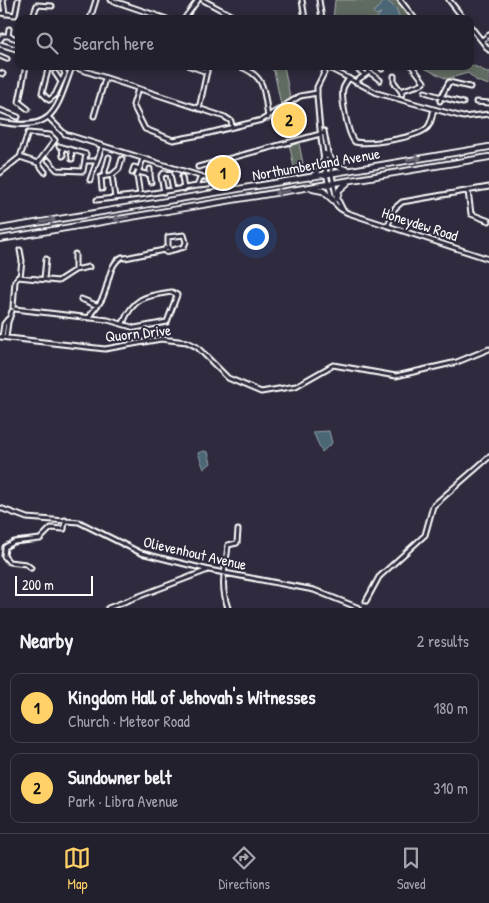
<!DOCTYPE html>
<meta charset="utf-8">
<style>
:root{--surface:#23202e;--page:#2b2836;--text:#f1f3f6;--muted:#a3a3aa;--line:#403e4a;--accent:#ffd166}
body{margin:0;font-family:"Patrick Hand",sans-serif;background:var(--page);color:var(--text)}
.scale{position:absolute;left:15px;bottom:12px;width:78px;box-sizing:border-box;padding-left:5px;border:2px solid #fff;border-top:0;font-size:14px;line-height:18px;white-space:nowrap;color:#fff;-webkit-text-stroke:4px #2f2a3d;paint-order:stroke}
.you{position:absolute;left:255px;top:236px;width:18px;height:18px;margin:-12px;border:4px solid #fff;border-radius:50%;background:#1a73e8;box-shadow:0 0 0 8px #1a73e833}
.badge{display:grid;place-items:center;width:32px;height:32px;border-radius:50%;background:var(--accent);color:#111;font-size:16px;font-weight:700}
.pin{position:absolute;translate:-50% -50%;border:2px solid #fff;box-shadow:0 1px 5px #0006}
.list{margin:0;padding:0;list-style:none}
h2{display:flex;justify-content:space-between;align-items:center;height:65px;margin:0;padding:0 20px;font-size:21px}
h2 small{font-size:16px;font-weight:400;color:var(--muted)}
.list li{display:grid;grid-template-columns:32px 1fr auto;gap:15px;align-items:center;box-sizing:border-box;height:70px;margin:0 10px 10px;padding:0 10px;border:1px solid var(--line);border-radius:10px}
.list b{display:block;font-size:19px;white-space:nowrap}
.list p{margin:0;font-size:16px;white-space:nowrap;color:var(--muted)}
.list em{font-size:16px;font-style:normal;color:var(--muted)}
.icon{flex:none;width:28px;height:28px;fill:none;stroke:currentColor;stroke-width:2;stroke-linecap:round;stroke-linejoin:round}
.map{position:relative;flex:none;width:489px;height:608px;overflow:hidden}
.search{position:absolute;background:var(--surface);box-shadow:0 2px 8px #0003;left:15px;right:15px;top:15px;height:55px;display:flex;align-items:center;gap:12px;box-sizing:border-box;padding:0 18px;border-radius:10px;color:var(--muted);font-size:19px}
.sheet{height:225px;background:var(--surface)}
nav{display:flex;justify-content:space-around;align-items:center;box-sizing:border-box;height:70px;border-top:1px solid var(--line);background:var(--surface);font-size:14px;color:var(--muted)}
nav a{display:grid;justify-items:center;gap:2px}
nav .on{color:var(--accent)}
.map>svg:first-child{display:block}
.green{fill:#5e6a60;stroke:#aeb4b0}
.water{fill:#4c6674;stroke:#94a3ac}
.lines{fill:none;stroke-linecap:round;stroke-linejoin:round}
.minor-casing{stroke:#fff;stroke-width:7}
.major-casing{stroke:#fff;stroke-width:8}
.minor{stroke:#2f2a3d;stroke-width:3}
.major{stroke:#2f2a3d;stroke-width:4.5}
.oneway{stroke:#6d6a77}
.labels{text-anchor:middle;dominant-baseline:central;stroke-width:4;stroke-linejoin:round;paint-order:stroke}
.street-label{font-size:15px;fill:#fff;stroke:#2f2a3d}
</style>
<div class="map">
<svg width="489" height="608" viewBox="0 0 489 608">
<rect width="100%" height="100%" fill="#2f2a3d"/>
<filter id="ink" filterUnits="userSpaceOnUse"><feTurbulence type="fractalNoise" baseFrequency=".02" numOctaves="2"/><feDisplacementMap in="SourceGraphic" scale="10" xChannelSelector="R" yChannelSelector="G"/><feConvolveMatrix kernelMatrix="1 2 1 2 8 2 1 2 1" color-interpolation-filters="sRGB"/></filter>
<g filter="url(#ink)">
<path class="green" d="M335,0H398L411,19H333Z
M470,64L489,73V85L477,81L468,73L447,79L420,66H470Z
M266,66H284L304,169L295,172L274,71Z"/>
<path class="water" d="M386,0L396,8L400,19H376L381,13L376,15L373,12Z
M329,431L332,443L322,452L313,432Z
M204,451L208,452L211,463L204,469L198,453Z"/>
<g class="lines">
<g class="minor-casing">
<path id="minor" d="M3,0L5,14
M111,0L167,19
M203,0L238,19
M302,0L305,19
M319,0L322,19
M400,0L415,19
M449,0L464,19
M0,13L15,15L18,0
M32,19L37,5L52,6
M90,19L96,0
M184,19L198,0
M223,19L226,12
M470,26L489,50
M8,36L17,39
M0,40L3,36H8L9,29
M482,40L489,35
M0,44L19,50
M0,56L7,59
M26,66L19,102L28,109
M49,66L42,93L49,100L55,95L65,74L63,69L56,66
M70,66L225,117L231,121L232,127
M190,66L207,72
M238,66C266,75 264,91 268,118
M325,66L377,93L434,109L463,117L489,114
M367,66L369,72
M380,66L382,69
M327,67L317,87V96C319,122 324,177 333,200C336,207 342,210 348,213L489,259
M355,67L365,75
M0,73L3,74
M55,73L61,82
M394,76V82L401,91
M349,78C347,82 344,85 343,89C341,98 348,136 355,142C369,145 416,138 427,128C432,123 432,115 434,109
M355,82L369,72L380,80
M138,89L133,105L145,129L173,140L205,134L262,120L300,96L317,93
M425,92L441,97L440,101
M402,94L401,91C409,87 418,87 424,82L412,66
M476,102L489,103
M463,103L441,97L449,82L470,87
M199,109L208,66
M0,110L18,117
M94,116L105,79
M48,117L65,134L219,182
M0,122C54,132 56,111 72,67
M324,131L336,196L343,210
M62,147L63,156
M71,150L72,159
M20,157L38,163
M143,159L137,176L140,195L197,186L201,176
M48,160L57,170L83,171L86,154L59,146
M86,161H97
M38,163L45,172
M198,167L324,133
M138,172L150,175L151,182
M0,173L20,157L28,133L50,135L55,140L38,163
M132,173L134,167L139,169
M104,175L109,157
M150,175V169
M182,177L184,189
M90,180L102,147
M198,186L208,185
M102,189L101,177L112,175
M468,191L471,214L489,221
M164,192L161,176L164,173L170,174L173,190
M115,198L112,175L119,169L122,159
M97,200L140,195
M388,225L395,208L402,202L489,187
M168,247V237L184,235L186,242L184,247L169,251
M164.5 250a2.5 2.5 0 1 1 5 0a2.5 2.5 0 1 1-5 0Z
M125,258L164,250
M75,270V254
M20,277L22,261L20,250
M44,279L46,259
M81,299L96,305
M13,307L15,281L18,277L58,281L75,270L89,267
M15,309L108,320L135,328L167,322L177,295L172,292C147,296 134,296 123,323
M89,318C93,308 99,306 102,299C109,286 108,264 122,257
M0,337L105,349L161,339L187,342L197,347L228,378L261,392L296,386L333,365L396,376L457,362L489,349
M2,337L4,324L8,319
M6,337L8,322L12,311
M0,508L27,518L79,522L141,553L209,570L314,590L359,608
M31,568L26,564L9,562L4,556L5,547L14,542L40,539L51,528L64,529L65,520
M366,601L379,577L425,535L433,506L489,457
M108,608L208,570
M228,608C219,582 226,570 228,545L237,543L238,530"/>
</g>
<g class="major-casing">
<path id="major" d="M328,155L335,165L347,170
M311,178L322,167L325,154
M313,189L323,191L333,200
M337,199L339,190L347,183
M0,229L489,147
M0,239L489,157"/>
</g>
<use href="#minor" class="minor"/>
<use href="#major" class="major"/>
</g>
<defs><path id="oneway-shaft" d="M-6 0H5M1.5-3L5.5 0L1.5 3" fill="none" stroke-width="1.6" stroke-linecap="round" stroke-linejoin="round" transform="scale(1.25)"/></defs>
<g class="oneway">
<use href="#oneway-shaft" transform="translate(414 159) rotate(-10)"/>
<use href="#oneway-shaft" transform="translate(282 192) rotate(171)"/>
<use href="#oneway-shaft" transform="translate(121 218) rotate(171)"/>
<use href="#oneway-shaft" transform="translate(48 221) rotate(-9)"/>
</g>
</g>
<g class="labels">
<g class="street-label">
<text transform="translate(316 164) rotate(-10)">Northumberland Avenue</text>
<text transform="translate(420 224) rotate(18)">Honeydew Road</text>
<text transform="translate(138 333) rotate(-6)">Quorn Drive</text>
<text transform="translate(195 553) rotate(13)">Olievenhout Avenue</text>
</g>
</g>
</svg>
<div class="scale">200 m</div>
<div class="you"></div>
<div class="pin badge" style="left:223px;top:173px">1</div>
<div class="pin badge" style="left:289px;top:120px">2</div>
<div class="search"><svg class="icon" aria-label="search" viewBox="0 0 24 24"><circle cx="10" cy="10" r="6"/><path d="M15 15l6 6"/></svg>Search here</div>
</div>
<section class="sheet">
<h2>Nearby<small>2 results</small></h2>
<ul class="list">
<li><span class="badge">1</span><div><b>Kingdom Hall of Jehovah's Witnesses</b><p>Church · Meteor Road</p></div><em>180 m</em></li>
<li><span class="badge">2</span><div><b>Sundowner belt</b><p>Park · Libra Avenue</p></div><em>310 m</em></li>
</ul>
</section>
<nav>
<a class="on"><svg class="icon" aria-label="map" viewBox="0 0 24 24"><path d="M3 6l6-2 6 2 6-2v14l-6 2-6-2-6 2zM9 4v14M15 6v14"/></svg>Map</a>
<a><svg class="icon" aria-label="directions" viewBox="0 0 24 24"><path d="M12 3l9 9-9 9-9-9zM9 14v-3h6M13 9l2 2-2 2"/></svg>Directions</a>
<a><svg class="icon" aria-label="saved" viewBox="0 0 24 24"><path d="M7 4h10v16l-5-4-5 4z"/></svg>Saved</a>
</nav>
